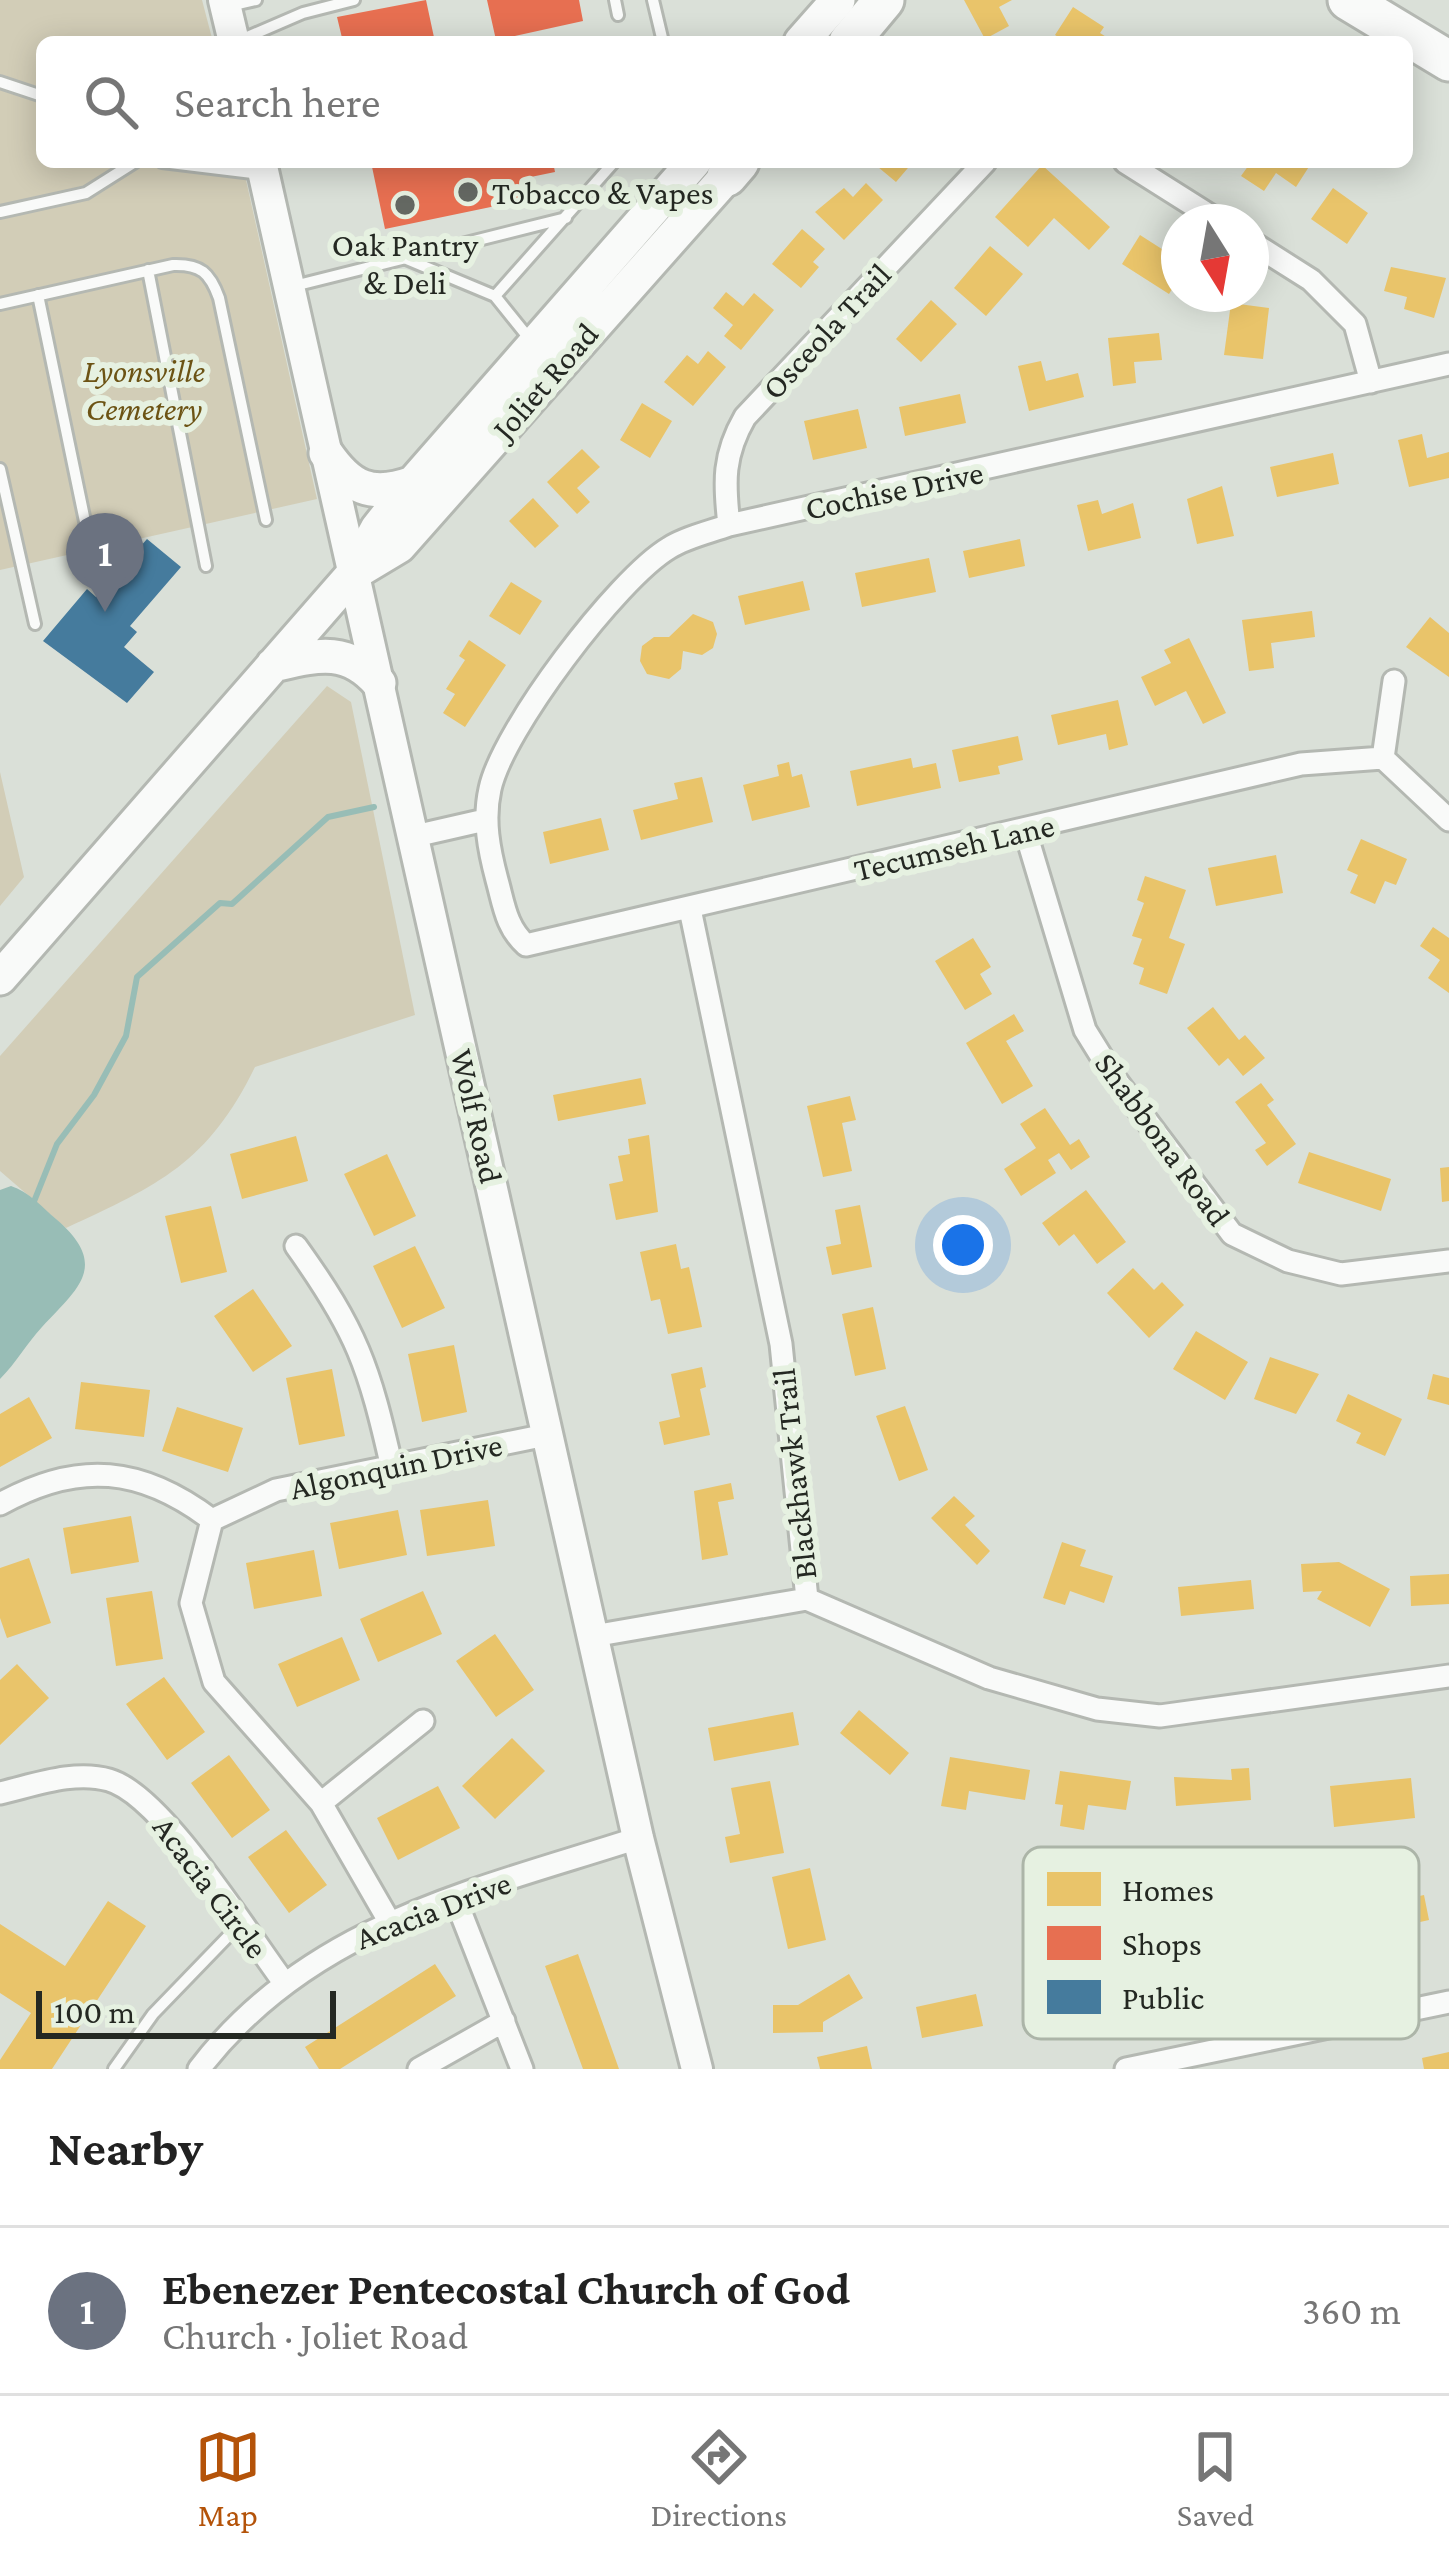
<!DOCTYPE html>
<meta charset="utf-8">
<style>
:root{--surface:#fff;--page:#f6f6f6;--text:#222;--muted:#767676;--line:#e0e0e0;--accent:#b45309}
body{margin:0;font-family:"Crimson Pro",serif;background:var(--page);color:var(--text)}
.compass{position:absolute;left:1161px;top:204px;width:108px;height:108px;border-radius:50%;background:var(--surface);box-shadow:0 6px 30px #0003;rotate:169deg}
.scale{position:absolute;left:36px;bottom:30px;width:300px;box-sizing:border-box;padding-left:12px;border:6px solid #242822;border-top:0;font-size:33px;line-height:42px;white-space:nowrap;color:#242822;-webkit-text-stroke:9px #e6f1e1;paint-order:stroke}
.you{position:absolute;left:963px;top:1245px;width:42px;height:42px;margin:-30px;border:9px solid #fff;border-radius:50%;background:#1a73e8;box-shadow:0 0 0 18px #1a73e833}
.badge{display:grid;place-items:center;width:78px;height:78px;border-radius:50%;background:var(--accent);color:#fff;font-size:39px;font-weight:700}
.pin{position:absolute;translate:-50% -99px;filter:drop-shadow(0 3px 6px #0008)}
.pin::after{content:'';position:absolute;top:63px;width:42px;height:36px;background:inherit;clip-path:polygon(0 0,100% 0,50% 100%)}
.list{margin:0;padding:0;list-style:none}
h2{display:flex;justify-content:space-between;align-items:center;height:156px;margin:0;padding:0 48px;font-size:51px}
h2 small{font-size:39px;font-weight:400;color:var(--muted)}
.list li{display:grid;grid-template-columns:78px 1fr auto;gap:36px;align-items:center;box-sizing:border-box;height:168px;padding:0 48px;border-top:3px solid var(--line)}
.list b{display:block;font-size:45px;white-space:nowrap}
.list p{margin:0;font-size:39px;white-space:nowrap;color:var(--muted)}
.list em{font-size:39px;font-style:normal;color:var(--muted)}
.icon{flex:none;width:66px;height:66px;fill:none;stroke:currentColor;stroke-width:2;stroke-linecap:round;stroke-linejoin:round}
.map{position:relative;flex:none;width:1449px;height:2069px;overflow:hidden}
.search{position:absolute;background:var(--surface);box-shadow:0 6px 30px #0003;left:36px;right:36px;top:36px;height:132px;display:flex;align-items:center;gap:30px;box-sizing:border-box;padding:0 42px;border-radius:18px;color:var(--muted);font-size:45px}
.sheet{height:324px;background:var(--surface)}
nav{display:flex;justify-content:space-around;align-items:center;box-sizing:border-box;height:168px;border-top:3px solid var(--line);background:var(--surface);font-size:33px;color:var(--muted)}
nav a{display:grid;justify-items:center;gap:6px}
nav .on{color:var(--accent)}
.map>svg:first-child{display:block}
.green{fill:#d2cdb7}
.water{fill:#98bdb6}
.homes{fill:#e9c46a}
.shops{fill:#e76f51}
.public{fill:#457b9d}
.lines{fill:none;stroke-linecap:round;stroke-linejoin:round}
.stream{stroke:#98bdb6;stroke-width:6}
.lane-casing{stroke:#b4b8b2;stroke-width:16}
.street-casing{stroke:#b4b8b2;stroke-width:27}
.secondary-casing{stroke:#b4b8b2;stroke-width:36}
.primary-casing{stroke:#b4b8b2;stroke-width:39}
.highway-casing{stroke:#b4b8b2;stroke-width:45}
.lane{stroke:#f9faf9;stroke-width:10}
.street{stroke:#f9faf9;stroke-width:21}
.secondary{stroke:#f9faf9;stroke-width:30}
.primary{stroke:#f9faf9;stroke-width:33}
.highway{stroke:#f9faf9;stroke-width:39}
.poi-dot{fill:#646862;stroke:#e6f1e1;stroke-width:4.5}
.labels{text-anchor:middle;dominant-baseline:central;stroke-width:12;stroke-linejoin:round;paint-order:stroke}
.poi-label{font-size:33px;fill:#242822;stroke:#e6f1e1;text-anchor:start}
.street-label{font-size:33px;fill:#242822;stroke:#e6f1e1}
.park-label{font-size:33px;font-style:italic;fill:#6c5314;stroke:#e6f1e1}
.key{fill:#e6f1e1;stroke:#acb5a8;stroke-width:3}
.key-label{font-size:33px;fill:#242822}
</style>
<div class="map">
<svg width="1449" height="2069" viewBox="0 0 1449 2069">
<rect width="100%" height="100%" fill="#dae0d8"/>
<path class="green" d="M0,0H202L213,42H42V162H242L317,499L0,570Z
M327,686L351,702L415,1015L255,1067C208,1163 159,1185 66,1228L0,1171V1056Z
M0,772L24,877L0,906Z"/>
<path class="water" d="M11,1186C28,1191 43,1208 56,1219C111,1266 77,1289 42,1327C27,1343 16,1363 0,1379V1190Z"/>
<path class="homes" d="M964,0H1012L999,7L1009,26L985,39Z
M1073,7L1104,27L1100,33L1114,42H1067L1055,35Z
M872,162H913L896,182Z
M1251,162H1312L1296,187L1276,173L1264,191L1241,176Z
M1042,165L1110,227L1089,250L1054,218L1028,247L995,217Z
M866,183L883,200L844,240L815,212L844,188L853,197Z
M1333,188L1368,213L1347,244L1311,219Z
M802,229L825,249L813,262L819,267L801,288L772,264Z
M1140,235L1179,260V278L1169,294L1122,264Z
M990,246L1023,274L986,316L954,288Z
M1391,267L1446,278L1434,318L1404,309L1407,297L1384,291Z
M726,292L743,306L754,293L774,310L741,350L724,336L733,325L713,308Z
M931,300L957,324L921,362L896,339Z
M1231,303L1269,308L1263,359L1224,355Z
M1159,333L1162,360L1134,362L1136,383L1113,386L1108,338Z
M708,351L726,367L693,406L664,382L687,355L698,364Z
M1041,361L1046,381L1078,373L1084,397L1029,411L1018,366Z
M960,394L966,423L905,436L899,407Z
M642,403L672,421L650,458L620,440Z
M858,409L867,448L813,460L804,421Z
M1422,434L1427,458L1449,452V478L1409,487L1398,440Z
M582,449L600,467L577,488L590,502L577,514L547,482Z
M1333,453L1339,484L1277,497L1270,467Z
M1222,486L1234,536L1197,544L1187,499Z
M533,498L559,526L535,548L509,521Z
M1098,500L1102,514L1133,503L1141,538L1088,551L1077,505Z
M1020,539L1025,566L969,578L963,551Z
M929,558L936,592L862,607L855,573Z
M803,581L810,610L745,625L738,596Z
M511,582L542,601L520,635L489,616Z
M1312,611L1315,637L1271,643L1274,668L1249,671L1242,620Z
M693,614L713,622L717,634L713,648L702,655L683,651L681,669L669,679L647,674L640,661L642,646L654,637H669Z
M1430,617L1449,633V677L1406,647Z
M1189,638L1226,713L1203,724L1186,691L1155,706L1141,677L1171,663L1164,650Z
M469,640L506,665L465,727L443,713L455,694L446,689L465,660L459,656Z
M1118,700L1128,745L1109,750L1106,734L1058,745L1051,715Z
M1018,736L1023,760L998,766L1000,774L959,782L952,750Z
M911,758L913,768L936,763L941,788L857,806L850,771Z
M789,762L792,777L802,774L810,807L752,821L743,785L779,776L777,765Z
M702,777L713,822L641,840L633,810L678,799L674,783Z
M601,818L609,850L550,864L543,832Z
M1361,839L1407,859L1396,885L1385,881L1375,904L1350,893L1358,875L1347,870Z
M1276,855L1283,893L1216,906L1208,868Z
M1145,876L1186,890L1169,938L1185,944L1167,994L1139,984L1144,968L1133,964L1142,939L1132,936L1144,903L1137,900Z
M1433,927L1449,938V993L1428,978L1440,960L1420,946Z
M973,938L991,967L980,974L992,994L965,1010L935,961Z
M1213,1007L1239,1040L1245,1035L1265,1058L1243,1076L1228,1058L1219,1066L1187,1028Z
M1014,1014L1024,1031L1006,1041L1033,1086L1002,1104L966,1043Z
M641,1078L646,1104L558,1121L553,1095Z
M1261,1083L1274,1100L1267,1105L1296,1144L1267,1166L1255,1150L1266,1143L1235,1102Z
M850,1096L856,1120L842,1123L852,1171L823,1177L807,1106Z
M1045,1108L1070,1145L1079,1139L1090,1157L1071,1170L1059,1153L1048,1160L1056,1173L1021,1196L1004,1169L1036,1148L1020,1124Z
M649,1135L658,1212L616,1220L609,1184L623,1181L618,1156L630,1154L628,1139Z
M296,1136L308,1181L242,1199L230,1154Z
M1309,1152L1391,1179L1381,1211L1298,1183Z
M387,1154L416,1216L374,1236L344,1174Z
M1449,1167V1201L1442,1202L1440,1168Z
M1086,1190L1126,1242L1097,1264L1074,1234L1059,1246L1042,1223Z
M860,1205L872,1267L832,1275L826,1247L841,1244L835,1210Z
M211,1206L227,1272L181,1283L165,1216Z
M676,1244L681,1269L689,1267L702,1327L668,1334L660,1299L651,1301L640,1252Z
M415,1246L445,1308L402,1328L373,1266Z
M1133,1268L1154,1290L1162,1282L1184,1305L1149,1338L1107,1293Z
M253,1289L292,1346L253,1372L214,1316Z
M873,1307L886,1369L855,1376L842,1314Z
M1196,1331L1248,1362L1225,1400L1173,1369Z
M454,1345L467,1412L422,1422L408,1354Z
M1270,1357L1319,1374L1296,1414L1254,1399Z
M702,1367L706,1387L700,1389L710,1435L664,1445L659,1422L680,1417L671,1374Z
M332,1369L345,1436L299,1445L286,1378Z
M1433,1374L1449,1378V1405L1427,1399Z
M81,1382L150,1390L144,1437L75,1429Z
M1348,1394L1402,1419L1385,1456L1356,1443L1361,1433L1336,1421Z
M29,1397L52,1438L0,1467V1414Z
M905,1406L928,1470L899,1481L876,1416Z
M177,1407L243,1428L228,1472L162,1451Z
M731,1483L734,1499L718,1502L728,1555L702,1560L694,1491Z
M954,1496L975,1516L965,1525L990,1551L977,1565L931,1518Z
M488,1500L495,1546L427,1556L420,1510Z
M398,1510L407,1555L339,1569L330,1523Z
M131,1516L139,1562L71,1574L63,1528Z
M1062,1542L1086,1550L1080,1566L1113,1576L1104,1603L1070,1591L1065,1605L1043,1598Z
M314,1550L322,1596L254,1609L246,1563Z
M29,1558L51,1623L7,1638L0,1618V1568Z
M1339,1562L1390,1589L1370,1627L1317,1599L1322,1591L1303,1592L1301,1564Z
M1449,1574V1604L1411,1606L1410,1576Z
M1251,1580L1254,1609L1181,1616L1178,1587Z
M152,1591L163,1659L116,1666L106,1598Z
M423,1591L442,1634L378,1662L360,1619Z
M495,1634L534,1690L496,1717L456,1661Z
M342,1637L360,1680L297,1707L278,1664Z
M17,1664L49,1698L0,1745V1680Z
M164,1677L205,1732L167,1760L126,1704Z
M859,1710L909,1753L890,1775L840,1733Z
M793,1712L799,1745L714,1761L708,1728Z
M512,1738L545,1771L495,1819L462,1786Z
M229,1755L270,1810L232,1838L191,1783Z
M950,1757L1030,1770L1025,1800L969,1791L966,1810L941,1806Z
M1249,1768L1251,1800L1176,1806L1174,1777L1232,1780L1231,1769Z
M1060,1771L1131,1781L1126,1810L1088,1805L1084,1830L1060,1826L1063,1805L1055,1804Z
M1411,1778L1415,1818L1334,1827L1330,1786Z
M770,1781L784,1853L730,1863L725,1837L740,1834L731,1788Z
M438,1786L460,1828L398,1860L377,1818Z
M286,1830L327,1885L289,1913L248,1857Z
M810,1868L826,1940L788,1949L772,1877Z
M1424,1895L1429,1920L1389,1929L1391,1938L1364,1944L1357,1910Z
M108,1901L146,1926L52,2069H0V2060L31,2013L0,1993V1924L65,1966Z
M578,1954L619,2069H583L545,1966Z
M435,1964L456,1996L340,2069H319L305,2047Z
M849,1974L863,1998L823,2022V2032L773,2033V2005H798Z
M976,1994L983,2026L922,2038L916,2007Z
M867,2046L872,2069H820L817,2057Z
M1449,2052V2069H1424L1422,2058Z"/>
<path class="shops" d="M426,0L435,42H343L337,17Z
M487,0H579L583,21L496,40Z
M371,162H553L555,172L521,179L525,200L385,229Z"/>
<path class="public" d="M147,539L181,567L130,626L137,632L124,647L154,672L127,703L43,641L87,589L96,597Z"/>
<g class="lines">
<path class="stream" d="M33,1204L57,1144L94,1095L126,1036L137,977L220,903L232,904L328,817L374,807"/>
<g class="lane-casing">
<path id="lane" d="M615,0L618,15
M653,0L663,42
M229,6L256,0
M238,41L303,13L354,0
M0,82L42,96
M162,162L260,174
M0,212L86,193L135,162
M404,258L495,296
M148,270L206,566
M290,287L566,218
M38,295L93,560
M0,304L173,265C201,264 210,273 219,298L266,520
M532,342L495,296L614,162
M0,469L35,624
M114,2069L153,2014L240,1924"/>
</g>
<g class="street-casing">
<path id="street" d="M1125,162L1220,222
M1251,242L1311,280L1355,324L1371,382
M729,525C724,482 723,455 745,417L985,162
M1383,758L1301,764L526,945C506,927 504,905 497,880C489,850 483,820 490,789C502,731 617,579 669,548C686,537 710,532 729,525L1449,364
M1383,758L1449,820
M1383,758L1394,681
M1025,830L1085,1030L1116,1080L1232,1234L1288,1261L1341,1274L1449,1261
M415,836L485,820
M690,909L781,1344L807,1599
M296,1246C357,1331 369,1366 392,1468
M0,1504C79,1460 142,1467 212,1520
M807,1599L989,1678L1097,1709L1160,1716L1449,1676
M593,1636L807,1599
M0,1793C35,1785 74,1770 109,1780C162,1795 247,1933 283,1981
M321,1803L423,1721
M455,1898L522,2069
M389,1921L321,1803L214,1682L191,1603L212,1520L276,1490L546,1435
M199,2069C309,1925 474,1891 638,1838
M419,2069L504,2021
M1126,2069L1449,2002"/>
</g>
<g class="secondary-casing">
<path id="secondary" d="M224,0L234,42
M261,162L638,1838L697,2069"/>
</g>
<g class="primary-casing">
<path id="primary" d="M801,42L838,0
M326,453C350,488 371,498 413,483
M354,573L399,546L727,176
M273,665C317,655 347,646 379,683
M0,978L353,574L377,529L413,483L694,162"/>
</g>
<g class="highway-casing">
<path id="highway" d="M1348,0L1449,61
M849,42L884,0
M727,176L739,162"/>
</g>
<use href="#lane" class="lane"/>
<use href="#street" class="street"/>
<use href="#secondary" class="secondary"/>
<use href="#primary" class="primary"/>
<use href="#highway" class="highway"/>
</g>
<g class="poi-dot">
<circle cx="468" cy="192" r="12"/>
<circle cx="405" cy="205" r="12"/>
</g>
<g class="labels">
<g class="poi-label">
<text x="492" y="192">Tobacco &amp; Vapes</text>
<text x="405" y="244" text-anchor="middle">Oak Pantry<tspan x="405" dy="38">&amp; Deli</tspan></text>
</g>
<g class="street-label">
<text transform="translate(826 331) rotate(-47)">Osceola Trail</text>
<text transform="translate(545 381) rotate(-49)">Joliet Road</text>
<text transform="translate(894 490) rotate(-12)">Cochise Drive</text>
<text transform="translate(954 847) rotate(-13)">Tecumseh Lane</text>
<text transform="translate(477 1116) rotate(77)">Wolf Road</text>
<text transform="translate(1163 1139) rotate(54)">Shabbona Road</text>
<text transform="translate(396 1466) rotate(-12)">Algonquin Drive</text>
<text transform="translate(794 1474) rotate(-96)">Blackhawk Trail</text>
<text transform="translate(211 1887) rotate(53)">Acacia Circle</text>
<text transform="translate(433 1910) rotate(-21)">Acacia Drive</text>
</g>
<g class="park-label">
<text x="144" y="370">Lyonsville<tspan x="144" dy="38">Cemetery</tspan></text>
</g>
</g>
<rect x="1023" y="1847" width="396" height="192" rx="18" class="key"/>
<rect x="1047" y="1872" width="54" height="34" fill="#e9c46a"/>
<rect x="1047" y="1926" width="54" height="34" fill="#e76f51"/>
<rect x="1047" y="1980" width="54" height="34" fill="#457b9d"/>
<g class="key-label">
<text x="1122" y="1901">Homes</text>
<text x="1122" y="1955">Shops</text>
<text x="1122" y="2009">Public</text>
</g>
</svg>
<svg class="compass" viewBox="-18 -18 36 36"><path d="M0-13l5 13h-10z" fill="#e53935"/><path d="M0 13l5-13h-10z" fill="#767676"/></svg>
<div class="scale">100 m</div>
<div class="you"></div>
<div class="pin badge" style="left:105px;top:612px;background:#6b7280">1</div>
<div class="search"><svg class="icon" aria-label="search" viewBox="0 0 24 24"><circle cx="10" cy="10" r="6"/><path d="M15 15l6 6"/></svg>Search here</div>
</div>
<section class="sheet">
<h2>Nearby<small></small></h2>
<ul class="list">
<li><span class="badge" style="background:#6b7280">1</span><div><b>Ebenezer Pentecostal Church of God</b><p>Church · Joliet Road</p></div><em>360 m</em></li>
</ul>
</section>
<nav>
<a class="on"><svg class="icon" aria-label="map" viewBox="0 0 24 24"><path d="M3 6l6-2 6 2 6-2v14l-6 2-6-2-6 2zM9 4v14M15 6v14"/></svg>Map</a>
<a><svg class="icon" aria-label="directions" viewBox="0 0 24 24"><path d="M12 3l9 9-9 9-9-9zM9 14v-3h6M13 9l2 2-2 2"/></svg>Directions</a>
<a><svg class="icon" aria-label="saved" viewBox="0 0 24 24"><path d="M7 4h10v16l-5-4-5 4z"/></svg>Saved</a>
</nav>
